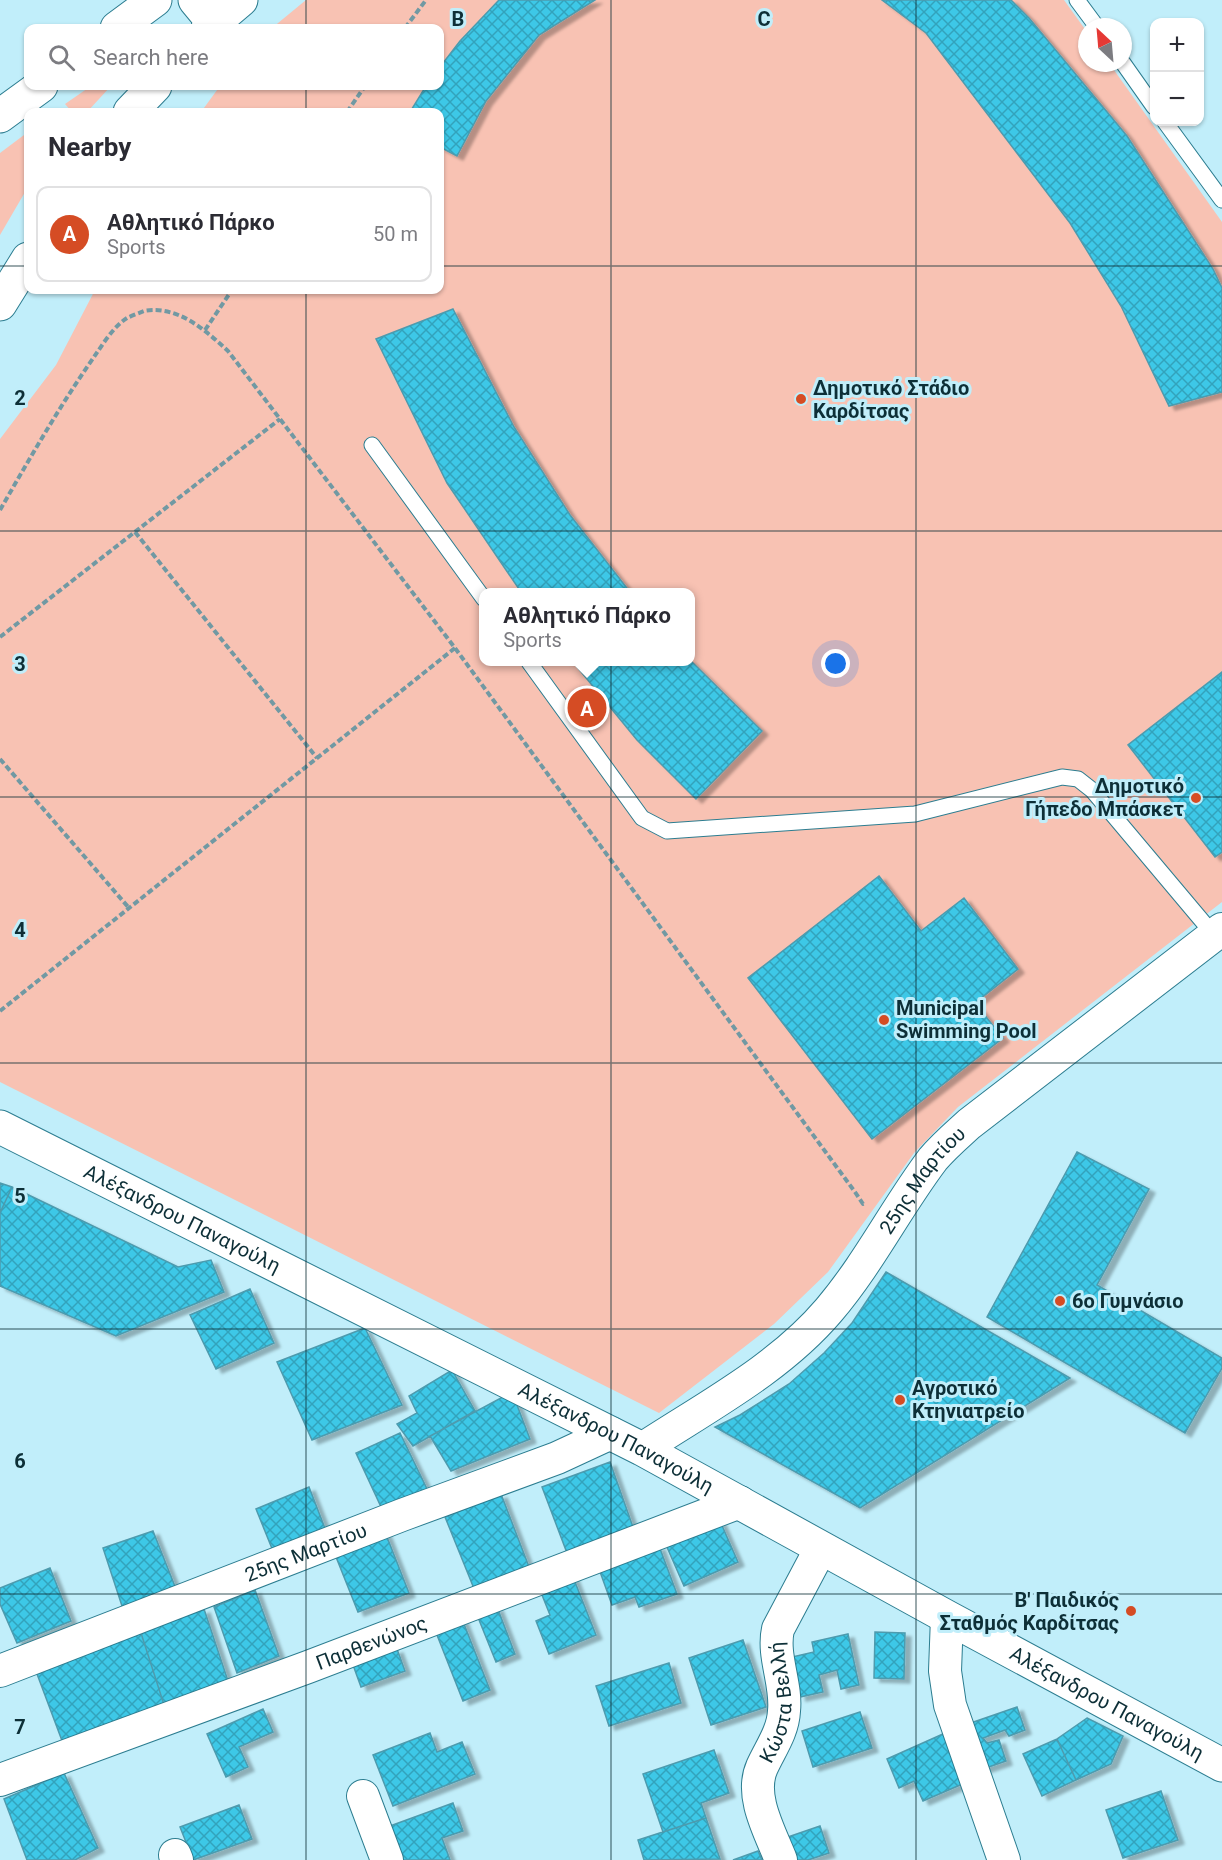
<!DOCTYPE html>
<meta charset="utf-8">
<style>
:root{--surface:#fff;--page:#f2f2f3;--text:#2b2b33;--muted:#7c7c81;--line:#e1e1e2;--accent:#d54c24}
body{margin:0;font-family:Roboto,sans-serif;background:var(--page);color:var(--text)}
.controls{position:absolute;right:18px;top:18px;display:grid;overflow:hidden;border-radius:12px;box-shadow:0 2px 4px #0004}
.controls button{width:54px;height:54px;display:grid;place-items:center;padding:0;border:0;border-bottom:2px solid var(--line);background:var(--surface);color:var(--text);font:30px sans-serif}
.compass{position:absolute;left:1078px;top:18px;width:54px;height:54px;border-radius:50%;background:var(--surface);box-shadow:0 2px 4px #0004;rotate:334deg}
.you{position:absolute;left:836px;top:664px;width:21px;height:21px;margin:-15px;border:4px solid #fff;border-radius:50%;background:#1a73e8;box-shadow:0 0 0 9px #1a73e833}
.badge{display:grid;place-items:center;width:39px;height:39px;border-radius:50%;background:var(--accent);color:#fff;font-size:20px;font-weight:700}
.pin{position:absolute;translate:-50% -50%;border:3px solid #fff;box-shadow:0 2px 6px #0006}
.popup{position:absolute;left:479px;top:588px;width:216px;height:78px;box-sizing:border-box;display:grid;place-content:center;border-radius:12px;background:var(--surface);filter:drop-shadow(0 2px 4px #0005);font-size:20px;white-space:nowrap;color:var(--muted)}
.popup b{font-size:22px;color:var(--text)}
.popup::after{content:'';position:absolute;left:50%;top:100%;margin-left:-12px;border:12px solid transparent;border-top-color:var(--surface)}
.list{margin:0;padding:0;list-style:none}
h2{display:flex;justify-content:space-between;align-items:center;height:78px;margin:0;padding:0 24px;font-size:26px}
h2 small{font-size:20px;font-weight:400;color:var(--muted)}
.list li{display:grid;grid-template-columns:39px 1fr auto;gap:18px;align-items:center;box-sizing:border-box;height:96px;margin:0 12px 12px;padding:0 12px;border:2px solid var(--line);border-radius:12px}
.list b{display:block;font-size:22px;white-space:nowrap}
.list p{margin:0;font-size:20px;white-space:nowrap;color:var(--muted)}
.list em{font-size:20px;font-style:normal;color:var(--muted)}
.icon{flex:none;width:33px;height:33px;fill:none;stroke:currentColor;stroke-width:2;stroke-linecap:round;stroke-linejoin:round}
.map{position:relative;flex:none;width:1222px;height:1860px;overflow:hidden}
.search{position:absolute;background:var(--surface);box-shadow:0 2px 4px #0004;left:24px;top:24px;width:420px;height:66px;display:flex;align-items:center;gap:15px;box-sizing:border-box;padding:0 21px;border-radius:12px;color:var(--muted);font-size:22px}
.panel{position:absolute;background:var(--surface);box-shadow:0 2px 4px #0004;left:24px;top:108px;width:420px;height:186px;border-radius:12px}
.map>svg:first-child{display:block}
.park{fill:#f8c2b3;fill-rule:evenodd}
.building{fill:url(#building-cross-hatch);stroke:#4d9bae;stroke-width:1.5;filter:url(#shadow)}
.lines{fill:none;stroke-linecap:round;stroke-linejoin:round}
.lane-casing{stroke:#2c7d90;stroke-width:17}
.street-casing{stroke:#2c7d90;stroke-width:34}
.secondary-casing{stroke:#2c7d90;stroke-width:35}
.path{stroke:#7199a3;stroke-width:4;stroke-dasharray:6 3;stroke-linecap:butt}
.lane{stroke:#fff;stroke-width:15}
.street{stroke:#fff;stroke-width:32}
.secondary{stroke:#fff;stroke-width:33}
.grid{fill:none;stroke:#0d2f37;stroke-width:1.5;stroke-opacity:0.55}
.poi-dot{fill:#d54c24;stroke:#c1eefa;stroke-width:2}
.labels{text-anchor:middle;dominant-baseline:central;stroke-width:6;stroke-linejoin:round;paint-order:stroke}
.poi-label{font-size:20px;font-weight:bold;fill:#0d2f37;stroke:#c1eefa;text-anchor:start}
.street-label{font-size:20px;fill:#0d2f37;stroke:#c1eefa}
.grid-label{font-size:20px;text-anchor:middle;font-weight:bold;fill:#0d2f37;stroke:#c1eefa;stroke-width:6;stroke-linejoin:round;paint-order:stroke}
</style>
<div class="map">
<svg width="1222" height="1860" viewBox="0 0 1222 1860">
<defs>
<pattern id="building-cross-hatch" width="8" height="8" patternUnits="userSpaceOnUse" patternTransform="scale(1.5)"><rect width="8" height="8" fill="#3dc8e7"/><path d="M0 0l8 8M0 8l8-8" fill="none" stroke="#32a3bc"/></pattern>
<filter id="shadow"><feDropShadow dx="6" dy="4" stdDeviation="1.5" flood-color="#0004"/></filter>
</defs>
<rect width="100%" height="100%" fill="#c1eefa"/>
<path class="park" d="M306,0H1064L1087,32V63H1109L1222,222V672L1128,745L1215,857L1222,852V902L958,1107L914,1153L828,1272L774,1324L659,1413L0,1082V439L56,365L95,290H440V112H201L220,86H440V28H272ZM484,592H690V662H484ZM879,877L921,931L964,899L1018,969L975,1003L1002,1037L872,1139L748,978Z
M91,86H111L87,112H72L65,104Z
M28,132V187L0,235V153Z"/>
<path class="building" d="M499,0H595L539,35L486,101L457,156L440,147V112H410L426,86H440V67L460,41Z
M882,0H1011L1029,18L1127,136L1213,269L1222,288V392L1169,406L1121,306L1070,223L926,33Z
M453,309L514,427L570,515L630,592H521L447,483L376,339Z
M690,660L762,731L696,799L637,740L573,662Z
M1222,672V852L1215,857L1128,745Z
M879,876L921,931L964,898L1018,969L975,1003L1003,1038L872,1139L748,978Z
M1077,1152L1149,1189L1097,1285L1222,1358V1368L1185,1433L987,1317Z
M0,1183L12,1187L0,1213Z
M12,1187L178,1267L211,1260L224,1292L116,1336L0,1286V1213Z
M886,1272L1070,1378L860,1508L715,1427L740,1415L789,1384L824,1353L852,1323Z
M250,1289L274,1343L216,1369L190,1315Z
M365,1328L402,1405L312,1440L277,1362Z
M452,1370L475,1411L413,1446L397,1424L417,1413L409,1396Z
M512,1392L530,1439L451,1471L430,1436Z
M400,1433L427,1489L382,1509L356,1453Z
M610,1462L634,1530L567,1553L542,1487Z
M309,1487L326,1531L273,1551L256,1509Z
M501,1494L531,1572L477,1596L445,1517Z
M720,1521L738,1562L684,1586L666,1545Z
M153,1531L176,1589L123,1609L103,1548Z
M385,1532L409,1593L358,1612L334,1552Z
M659,1546L677,1594L639,1607L635,1597L612,1605L599,1569Z
M50,1568L71,1621L17,1643L0,1604V1588Z
M573,1577L596,1635L549,1654L536,1621L550,1615L540,1590Z
M255,1590L279,1656L237,1673L214,1607Z
M497,1607L515,1654L496,1662L477,1615Z
M204,1609L230,1687L166,1711L141,1633Z
M462,1619L490,1690L463,1701L435,1630Z
M875,1632L905,1633L904,1679L874,1678Z
M141,1633L166,1711L64,1746L37,1674Z
M848,1634L859,1685L841,1689L837,1670L819,1675L823,1692L800,1697L792,1657L814,1652L812,1642Z
M743,1640L766,1707L711,1725L689,1658Z
M397,1649L405,1671L361,1687L353,1665Z
M669,1663L681,1703L609,1726L596,1686Z
M1017,1707L1025,1730L1009,1736L1005,1730L983,1738L987,1743L999,1740L1006,1761L977,1771L962,1726Z
M263,1709L273,1732L239,1747L248,1767L226,1777L207,1734Z
M860,1712L872,1748L813,1767L802,1731Z
M1087,1718L1123,1736L1111,1764L1076,1780L1057,1739Z
M430,1733L437,1752L462,1742L475,1774L393,1806L373,1755Z
M945,1733L967,1782L923,1801L914,1781L899,1788L887,1759Z
M1057,1739L1076,1780L1042,1796L1023,1754Z
M714,1750L729,1793L701,1803L706,1818L663,1832L643,1774Z
M64,1773L98,1848L75,1860H27L4,1799Z
M1161,1791L1178,1840L1123,1858L1106,1810Z
M453,1803L463,1831L442,1838L450,1860H402L390,1826Z
M239,1805L252,1839L193,1860L180,1827Z
M706,1818L720,1859L644,1860L638,1840Z
M820,1826L829,1853L808,1860H793L785,1838Z
M758,1851L762,1860H733Z"/>
<g class="lines">
<g class="lane-casing">
<path id="lane" d="M1077,0L1097,27
M1123,63L1154,107
M1165,122L1222,200
M372,445L484,599
M529,662L642,818L667,831L915,814L1062,777L1078,779L1092,790L1214,935"/>
</g>
<g class="street-casing">
<g id="street">
<path id="s1" d="M642,1449C706,1407 779,1369 829,1310C869,1263 896,1208 933,1159C944,1146 957,1135 969,1124L1222,929"/>
<path d="M947,1617L945,1671L950,1705L1004,1860"/>
<path id="s2" d="M0,1671L402,1515L557,1458L611,1433"/>
<path id="s3" d="M0,1780L308,1667L740,1502"/>
<path d="M363,1796L387,1860"/>
<path d="M175,1855L177,1860"/>
<path id="s4" d="M781,1860C770,1832 749,1796 762,1767C770,1749 783,1732 784,1711C787,1684 772,1656 778,1629L821,1548"/>
</g>
</g>
<g class="secondary-casing">
<g id="secondary">
<path d="M195,0L214,23"/>
<path d="M117,28L155,0"/>
<path d="M208,28L241,0"/>
<path d="M130,112L155,86"/>
<path d="M0,116L41,86"/>
<path d="M0,304L28,259"/>
<path id="s5" d="M0,1127L642,1449L947,1617L1222,1765"/>
</g>
</g>
<path class="path" d="M405,28L426,0
M347,112L365,86
M205,330L232,290
M0,510C30,458 59,407 94,357C103,344 113,327 127,318C131,316 139,313 144,311C178,305 205,330 228,351L455,648L855,1192L863,1204L865,1203
M135,532L317,758
M0,637L280,419
M0,759L129,908
M0,1011L455,648"/>
<use href="#lane" class="lane"/>
<use href="#street" class="street"/>
<use href="#secondary" class="secondary"/>
</g>
<path class="grid" d="M306,0V28M611,0V1860M916,0V1860M306,86V112M0,266H28M440,266H1222M306,290V1860M0,531H1222M0,797H1222M0,1063H1222M0,1329H1222M0,1594H1222"/>
<g class="poi-dot">
<circle cx="801" cy="399" r="6"/>
<circle cx="1196" cy="798" r="6"/>
<circle cx="884" cy="1020" r="6"/>
<circle cx="1060" cy="1301" r="6"/>
<circle cx="900" cy="1400" r="6"/>
<circle cx="1131" cy="1611" r="6"/>
</g>
<g class="labels">
<g class="poi-label">
<text x="813" y="388">Δημοτικό Στάδιο<tspan x="813" dy="23">Καρδίτσας</tspan></text>
<text x="1184" y="786" text-anchor="end">Δημοτικό<tspan x="1184" dy="23">Γήπεδο Μπάσκετ</tspan></text>
<text x="896" y="1008">Municipal<tspan x="896" dy="23">Swimming Pool</tspan></text>
<text x="1072" y="1301">6ο Γυμνάσιο</text>
<text x="912" y="1388">Αγροτικό<tspan x="912" dy="23">Κτηνιατρείο</tspan></text>
<text x="1119" y="1600" text-anchor="end">Β' Παιδικός<tspan x="1119" dy="23">Σταθμός Καρδίτσας</tspan></text>
</g>
<g class="street-label">
<text stroke="none"><textPath href="#s1" startOffset="394">25ης Μαρτίου</textPath></text>
<text stroke="none"><textPath href="#s5" startOffset="204">Αλέξανδρου Παναγούλη</textPath></text>
<text stroke="none"><textPath href="#s5" startOffset="690">Αλέξανδρου Παναγούλη</textPath></text>
<text stroke="none"><textPath href="#s2" startOffset="328">25ης Μαρτίου</textPath></text>
<text stroke="none"><textPath href="#s3" startOffset="396">Παρθενώνος</textPath></text>
<text stroke="none"><textPath href="#s4" startOffset="166">Κώστα Βελλή</textPath></text>
<text stroke="none"><textPath href="#s5" startOffset="1248">Αλέξανδρου Παναγούλη</textPath></text>
</g>
</g>
<g class="grid-label">
<text x="458" y="26">B</text>
<text x="764" y="26">C</text>
<text x="20" y="405">2</text>
<text x="20" y="671">3</text>
<text x="20" y="937">4</text>
<text x="20" y="1203">5</text>
<text x="20" y="1468">6</text>
<text x="20" y="1734">7</text>
</g>
</svg>
<div class="controls">
<button>+</button>
<button>−</button>
</div>
<svg class="compass" viewBox="-18 -18 36 36"><path d="M0-13l5 13h-10z" fill="#e53935"/><path d="M0 13l5-13h-10z" fill="#7c7c81"/></svg>
<div class="you"></div>
<div class="pin badge" style="left:587px;top:708px">A</div>
<div class="popup"><b>Αθλητικό Πάρκο</b>Sports</div>
<div class="search"><svg class="icon" aria-label="search" viewBox="0 0 24 24"><circle cx="10" cy="10" r="6"/><path d="M15 15l6 6"/></svg>Search here</div>
<section class="panel">
<h2>Nearby<small></small></h2>
<ul class="list">
<li><span class="badge">A</span><div><b>Αθλητικό Πάρκο</b><p>Sports</p></div><em>50 m</em></li>
</ul>
</section>
</div>
